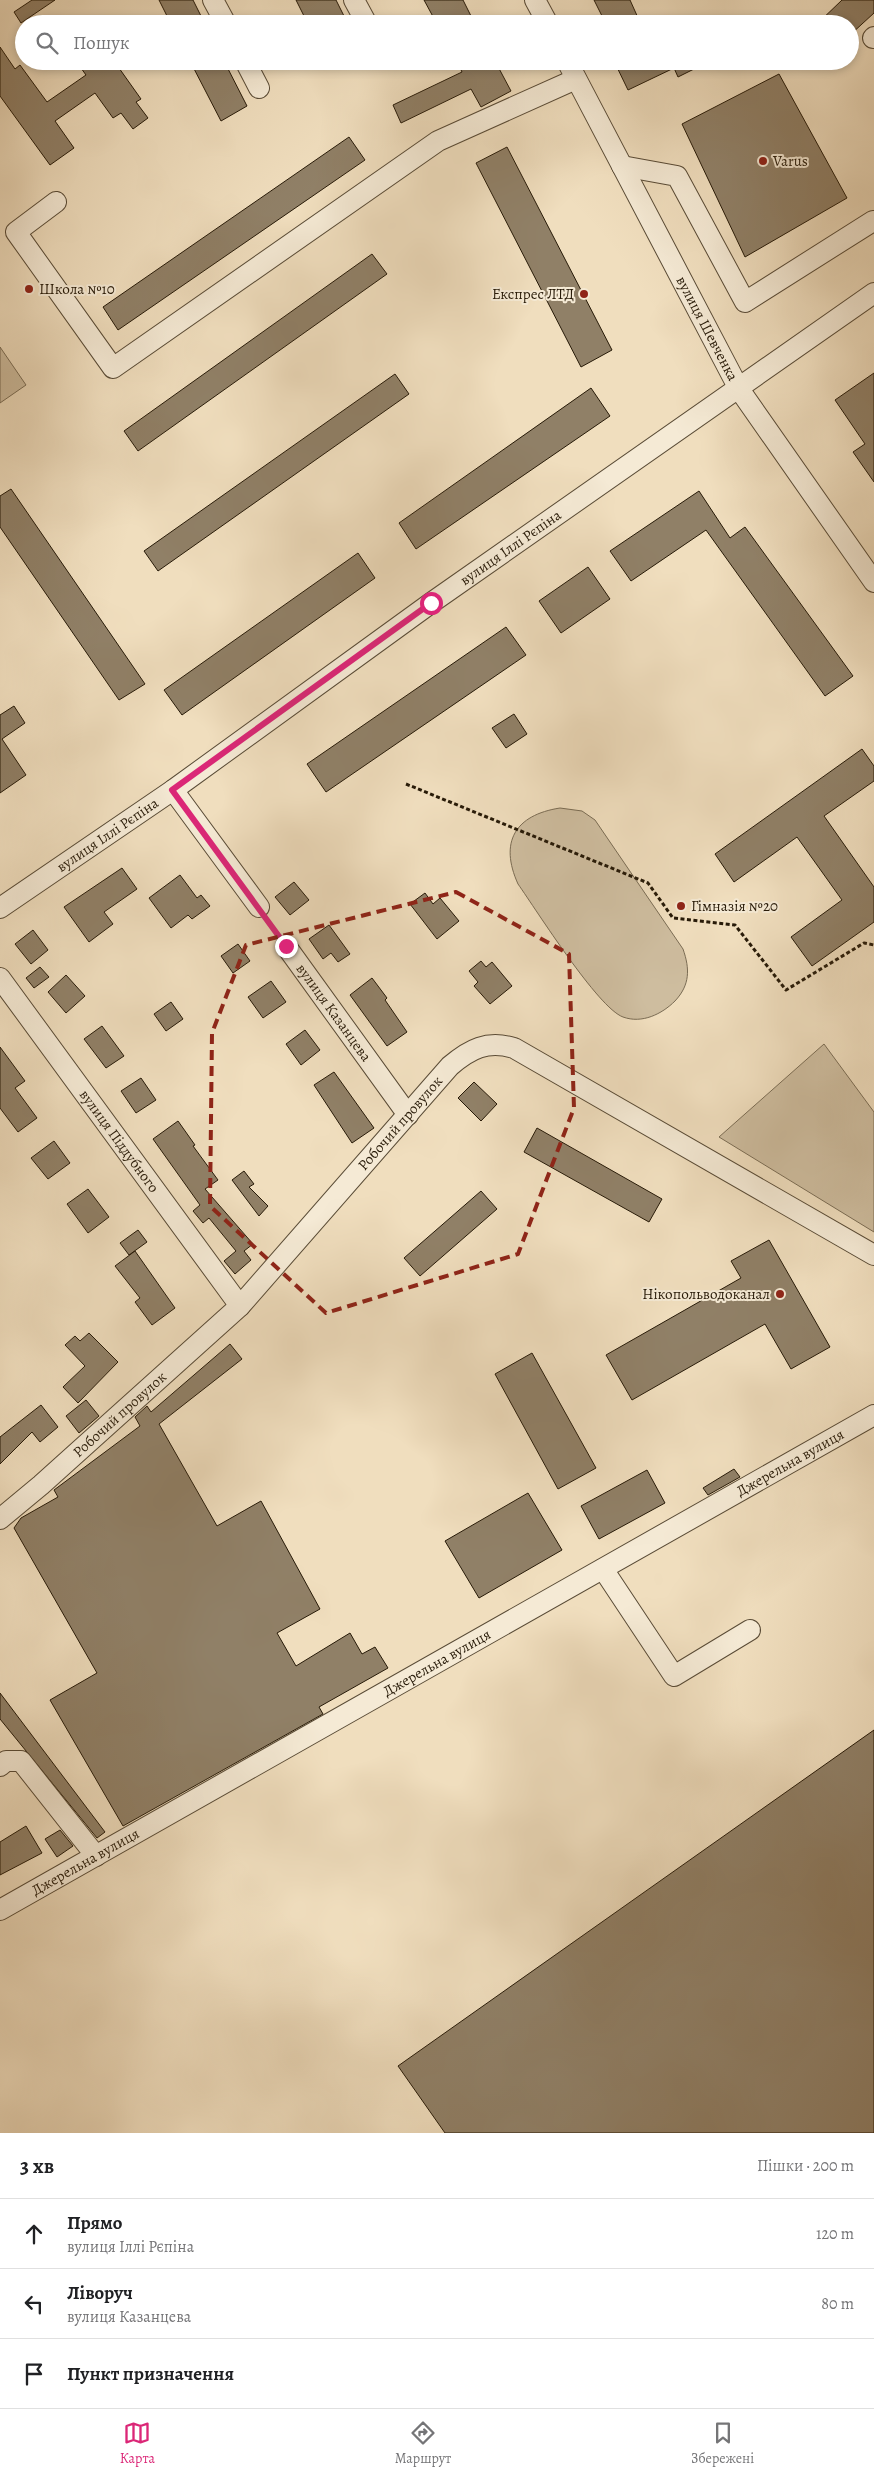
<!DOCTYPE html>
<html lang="uk">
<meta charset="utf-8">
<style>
:root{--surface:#fff;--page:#f6f6f6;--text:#202124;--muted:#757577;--line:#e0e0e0;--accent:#db2777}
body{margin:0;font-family:Alegreya,serif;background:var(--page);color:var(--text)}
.stop{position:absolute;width:15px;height:15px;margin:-11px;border:4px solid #db2777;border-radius:50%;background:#fff}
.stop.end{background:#db2777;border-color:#fff;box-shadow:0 1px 5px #0008}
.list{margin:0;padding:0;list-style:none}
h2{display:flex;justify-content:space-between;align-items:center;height:65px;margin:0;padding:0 20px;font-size:21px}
h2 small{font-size:16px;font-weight:400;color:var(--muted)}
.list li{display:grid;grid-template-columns:32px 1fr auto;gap:15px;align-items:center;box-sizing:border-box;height:70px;padding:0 20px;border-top:1px solid var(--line)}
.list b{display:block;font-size:19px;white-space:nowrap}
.list p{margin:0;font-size:16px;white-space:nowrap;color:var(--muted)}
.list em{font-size:16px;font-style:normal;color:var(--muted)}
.icon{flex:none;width:28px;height:28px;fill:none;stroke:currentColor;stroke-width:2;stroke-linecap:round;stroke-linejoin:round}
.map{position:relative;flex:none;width:874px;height:2133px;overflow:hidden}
.search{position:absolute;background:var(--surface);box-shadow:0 2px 8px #0003;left:15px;right:15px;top:15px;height:55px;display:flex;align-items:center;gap:12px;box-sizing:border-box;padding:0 18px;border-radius:28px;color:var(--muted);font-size:19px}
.sheet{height:275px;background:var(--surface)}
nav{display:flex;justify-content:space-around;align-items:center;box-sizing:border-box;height:70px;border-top:1px solid var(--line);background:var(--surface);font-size:14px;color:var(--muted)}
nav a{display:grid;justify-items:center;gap:2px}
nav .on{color:var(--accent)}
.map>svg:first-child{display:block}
.green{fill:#cebd9f;stroke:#7a6c54}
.building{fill:#908067;stroke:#271a08}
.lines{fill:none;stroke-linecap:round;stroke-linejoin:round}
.minor-casing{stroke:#594b36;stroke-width:22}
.path{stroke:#271a08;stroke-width:3;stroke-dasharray:4 2.5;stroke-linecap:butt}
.minor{stroke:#f5ead5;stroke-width:20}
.route{stroke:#db2777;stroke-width:6}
.marked{fill:none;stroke:#8f2418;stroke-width:4;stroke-dasharray:10 6;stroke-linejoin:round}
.poi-dot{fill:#8f2418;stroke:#f5ead5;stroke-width:2}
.labels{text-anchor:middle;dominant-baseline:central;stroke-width:4;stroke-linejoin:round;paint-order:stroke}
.poi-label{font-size:15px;fill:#271a08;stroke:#f5ead5;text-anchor:start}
.street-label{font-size:15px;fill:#271a08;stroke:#f5ead5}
</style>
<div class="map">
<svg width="874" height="2133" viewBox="0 0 874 2133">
<rect width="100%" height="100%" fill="#f0debe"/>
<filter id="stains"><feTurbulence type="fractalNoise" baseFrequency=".004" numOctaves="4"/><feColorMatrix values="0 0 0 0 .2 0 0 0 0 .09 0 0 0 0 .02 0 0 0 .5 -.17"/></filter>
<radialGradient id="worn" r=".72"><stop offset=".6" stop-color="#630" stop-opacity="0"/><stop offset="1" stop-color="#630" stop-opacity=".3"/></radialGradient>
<path class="green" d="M0,347L26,385L0,403Z
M560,808L582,811L595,820L683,949C690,969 690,985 675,1001C662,1014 642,1024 623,1017C598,1008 537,911 518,884C499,842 515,815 560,808Z
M824,1044L874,1112V1232L719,1137Z"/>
<path class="building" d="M32,0H55L21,23L14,12Z
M159,0H193L205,24H171Z
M296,0H336L348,24H308Z
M424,0H463L475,24H437Z
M594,0H630L639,20L631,24H606Z
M842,0H874V13L850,35V24H817Z
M0,47L15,69L20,65L47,102L86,75L76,61H114L141,99L136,102L148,118L133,129L121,113L113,118L95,93L55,121L74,148L50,165L0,96Z
M190,61H224L247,106L221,121Z
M457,61H495L511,91L481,107L471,89L401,123L393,105L462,72Z
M614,61H710L678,77L674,68L628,90Z
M779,74L847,198L745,257L682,124Z
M349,137L365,160L118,330L103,307Z
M507,147L612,350L581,367L476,163Z
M372,254L387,274L138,451L124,431Z
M874,373V482L853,452L865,444L835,400Z
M395,374L409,394L158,571L144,551Z
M591,388L610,416L416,549L399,523Z
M11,489L145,684L119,700L0,527V496Z
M699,491L730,538L745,527L853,676L825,696L706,530L631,581L610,551Z
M358,553L375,578L182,715L164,690Z
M588,567L610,599L561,633L539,601Z
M506,627L526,655L326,792L307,764Z
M14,706L25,723L2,739L26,775L0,793V715Z
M514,714L527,734L506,748L492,728Z
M862,749L874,766V781L824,816L874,887V922L812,966L791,937L842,900L797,837L734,882L715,854Z
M122,868L137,889L104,912L113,924L89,942L64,907Z
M180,875L197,898L201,895L210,906L192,919L188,915L171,928L149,898Z
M294,882L309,900L290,915L275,897Z
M425,893L433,904L440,898L459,921L437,939L410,904Z
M329,925L350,954L338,962L331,953L323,959L309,939Z
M33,930L48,950L31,964L15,944Z
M238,944L250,961L233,973L221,956Z
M481,961L486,967L492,962L512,986L490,1004L474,986L478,982L469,971Z
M40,967L49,977L34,988L26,978Z
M66,975L85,996L66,1013L48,992Z
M372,978L387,998L385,1000L407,1032L387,1046L350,995Z
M271,981L286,1002L263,1018L248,997Z
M171,1002L183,1019L166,1031L154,1014Z
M102,1026L124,1056L106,1068L84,1039Z
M305,1030L320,1050L301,1065L286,1044Z
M0,1047L25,1081L15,1088L37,1118L18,1132L0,1108Z
M334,1072L374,1128L352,1143L314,1085Z
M141,1078L156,1100L136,1113L121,1091Z
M474,1082L497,1104L481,1121L458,1098Z
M178,1121L195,1145L193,1146L218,1180L205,1189L253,1244L244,1251L251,1260L235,1274L224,1261L236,1251L209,1218L203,1223L193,1211L200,1205L153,1139Z
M537,1128L662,1199L649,1222L524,1152Z
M54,1141L70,1163L48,1179L31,1158Z
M244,1171L254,1184L249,1187L268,1206L259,1216L232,1180Z
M88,1189L109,1217L88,1233L67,1204Z
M481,1191L497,1209L420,1276L404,1258Z
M138,1230L147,1242L129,1255L120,1243Z
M769,1240L830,1347L791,1369L765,1324L632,1400L606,1355L741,1278L731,1261Z
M135,1251L175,1308L152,1325L135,1302L140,1298L115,1266Z
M89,1333L118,1362L78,1403L63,1387L85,1366L65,1345L75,1336L80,1341Z
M230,1344L242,1359L159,1424L217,1526L261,1501L320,1609L277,1633L296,1666L350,1633L362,1654L375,1647L388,1668L319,1707L323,1714L123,1826L50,1700L97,1673L14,1528L21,1518L58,1497L54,1490L140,1426L135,1417L147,1406L151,1412Z
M532,1353L596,1468L558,1489L495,1374Z
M86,1400L99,1416L79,1433L66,1416Z
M41,1405L58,1427L40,1442L32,1432L0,1464V1437Z
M734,1469L740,1477L708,1495L703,1488Z
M647,1470L665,1503L599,1539L581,1506Z
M528,1493L562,1550L479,1598L445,1541Z
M0,1693L105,1832L97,1838L0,1719Z
M874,1730V2133H445L398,2066Z
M26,1826L42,1853L0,1875V1842Z
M60,1830L73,1846L57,1857L45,1839Z"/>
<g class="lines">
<g class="minor-casing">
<g id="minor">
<path d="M213,0L226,24"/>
<path d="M354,0L367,24"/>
<path d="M535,0L548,24"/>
<path d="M873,38L874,37"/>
<path d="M245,61L259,88"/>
<path id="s1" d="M567,61L739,389L874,582"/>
<path d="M622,166L677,176L745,302L873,221"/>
<path d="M56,202L16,232L113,368L438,141L576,79"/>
<path d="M173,790L259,907"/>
<path id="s2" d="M0,908L173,790L431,603L874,293"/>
<path id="s3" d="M286,946L408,1115"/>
<path id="s4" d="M0,978L240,1306"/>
<path id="s5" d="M0,1519L41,1485L240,1306L450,1066C470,1049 487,1040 514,1048L874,1255"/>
<path d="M603,1569L674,1676L750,1630"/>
<path d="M0,1766L6,1761H21L96,1856"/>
<path id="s6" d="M0,1910L874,1415"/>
</g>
</g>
<path class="path" d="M406,784L648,883L673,918L735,925L786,990L864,943L874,945
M269,922L277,933"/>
<use href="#minor" class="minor"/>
</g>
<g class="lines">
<path class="route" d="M286,946L172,790L431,603"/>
</g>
<path class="marked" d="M456,892L569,954L574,1108L518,1254L326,1313L210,1206L212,1033L246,945Z"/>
<g class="poi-dot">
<circle cx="763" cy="161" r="5"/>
<circle cx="29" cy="289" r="5"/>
<circle cx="584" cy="294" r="5"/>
<circle cx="681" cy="906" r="5"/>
<circle cx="780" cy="1294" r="5"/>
</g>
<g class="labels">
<g class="poi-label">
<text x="773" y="161">Varus</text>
<text x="39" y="289">Школа №10</text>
<text x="574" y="294" text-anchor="end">Експрес ЛТД</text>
<text x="691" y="906">Гімназія №20</text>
<text x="770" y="1294" text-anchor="end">Нікопольводоканал</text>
</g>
<g class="street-label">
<text stroke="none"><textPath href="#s1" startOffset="302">вулиця Шевченка</textPath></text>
<text stroke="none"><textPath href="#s2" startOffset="625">вулиця Іллі Рєпіна</textPath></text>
<text stroke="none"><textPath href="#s2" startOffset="130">вулиця Іллі Рєпіна</textPath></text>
<text stroke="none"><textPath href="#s3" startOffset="82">вулиця Казанцева</textPath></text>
<text stroke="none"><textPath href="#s5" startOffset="564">Робочий провулок</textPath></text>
<text stroke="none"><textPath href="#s4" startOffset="202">вулиця Піддубного</textPath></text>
<text stroke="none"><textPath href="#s5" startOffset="159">Робочий провулок</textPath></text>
<text stroke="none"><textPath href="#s6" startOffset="908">Джерельна вулиця</textPath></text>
<text stroke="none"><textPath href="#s6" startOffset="502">Джерельна вулиця</textPath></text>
<text stroke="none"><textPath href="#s6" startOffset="98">Джерельна вулиця</textPath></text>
</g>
</g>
<rect width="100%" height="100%" filter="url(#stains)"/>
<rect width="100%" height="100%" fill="url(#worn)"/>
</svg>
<div class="stop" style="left:431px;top:603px"></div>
<div class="stop end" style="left:286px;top:946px"></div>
<div class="search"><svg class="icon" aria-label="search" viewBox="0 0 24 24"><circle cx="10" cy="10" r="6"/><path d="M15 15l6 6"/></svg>Пошук</div>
</div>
<section class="sheet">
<h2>3 хв<small>Пішки · 200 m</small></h2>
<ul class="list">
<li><svg class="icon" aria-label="ahead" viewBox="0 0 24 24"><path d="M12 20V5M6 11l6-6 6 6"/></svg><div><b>Прямо</b><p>вулиця Іллі Рєпіна</p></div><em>120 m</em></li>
<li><svg class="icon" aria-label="left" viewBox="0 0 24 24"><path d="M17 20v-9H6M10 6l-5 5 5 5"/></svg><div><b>Ліворуч</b><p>вулиця Казанцева</p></div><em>80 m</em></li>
<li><svg class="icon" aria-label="arrive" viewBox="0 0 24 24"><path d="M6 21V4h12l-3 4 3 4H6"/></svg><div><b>Пункт призначення</b></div></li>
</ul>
</section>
<nav>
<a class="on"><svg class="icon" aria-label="map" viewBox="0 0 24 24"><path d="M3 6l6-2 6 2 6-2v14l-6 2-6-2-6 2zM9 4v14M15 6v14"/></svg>Карта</a>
<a><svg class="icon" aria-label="directions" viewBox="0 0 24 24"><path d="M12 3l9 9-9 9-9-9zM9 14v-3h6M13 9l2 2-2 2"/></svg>Маршрут</a>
<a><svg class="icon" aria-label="saved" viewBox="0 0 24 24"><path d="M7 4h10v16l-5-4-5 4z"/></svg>Збережені</a>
</nav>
